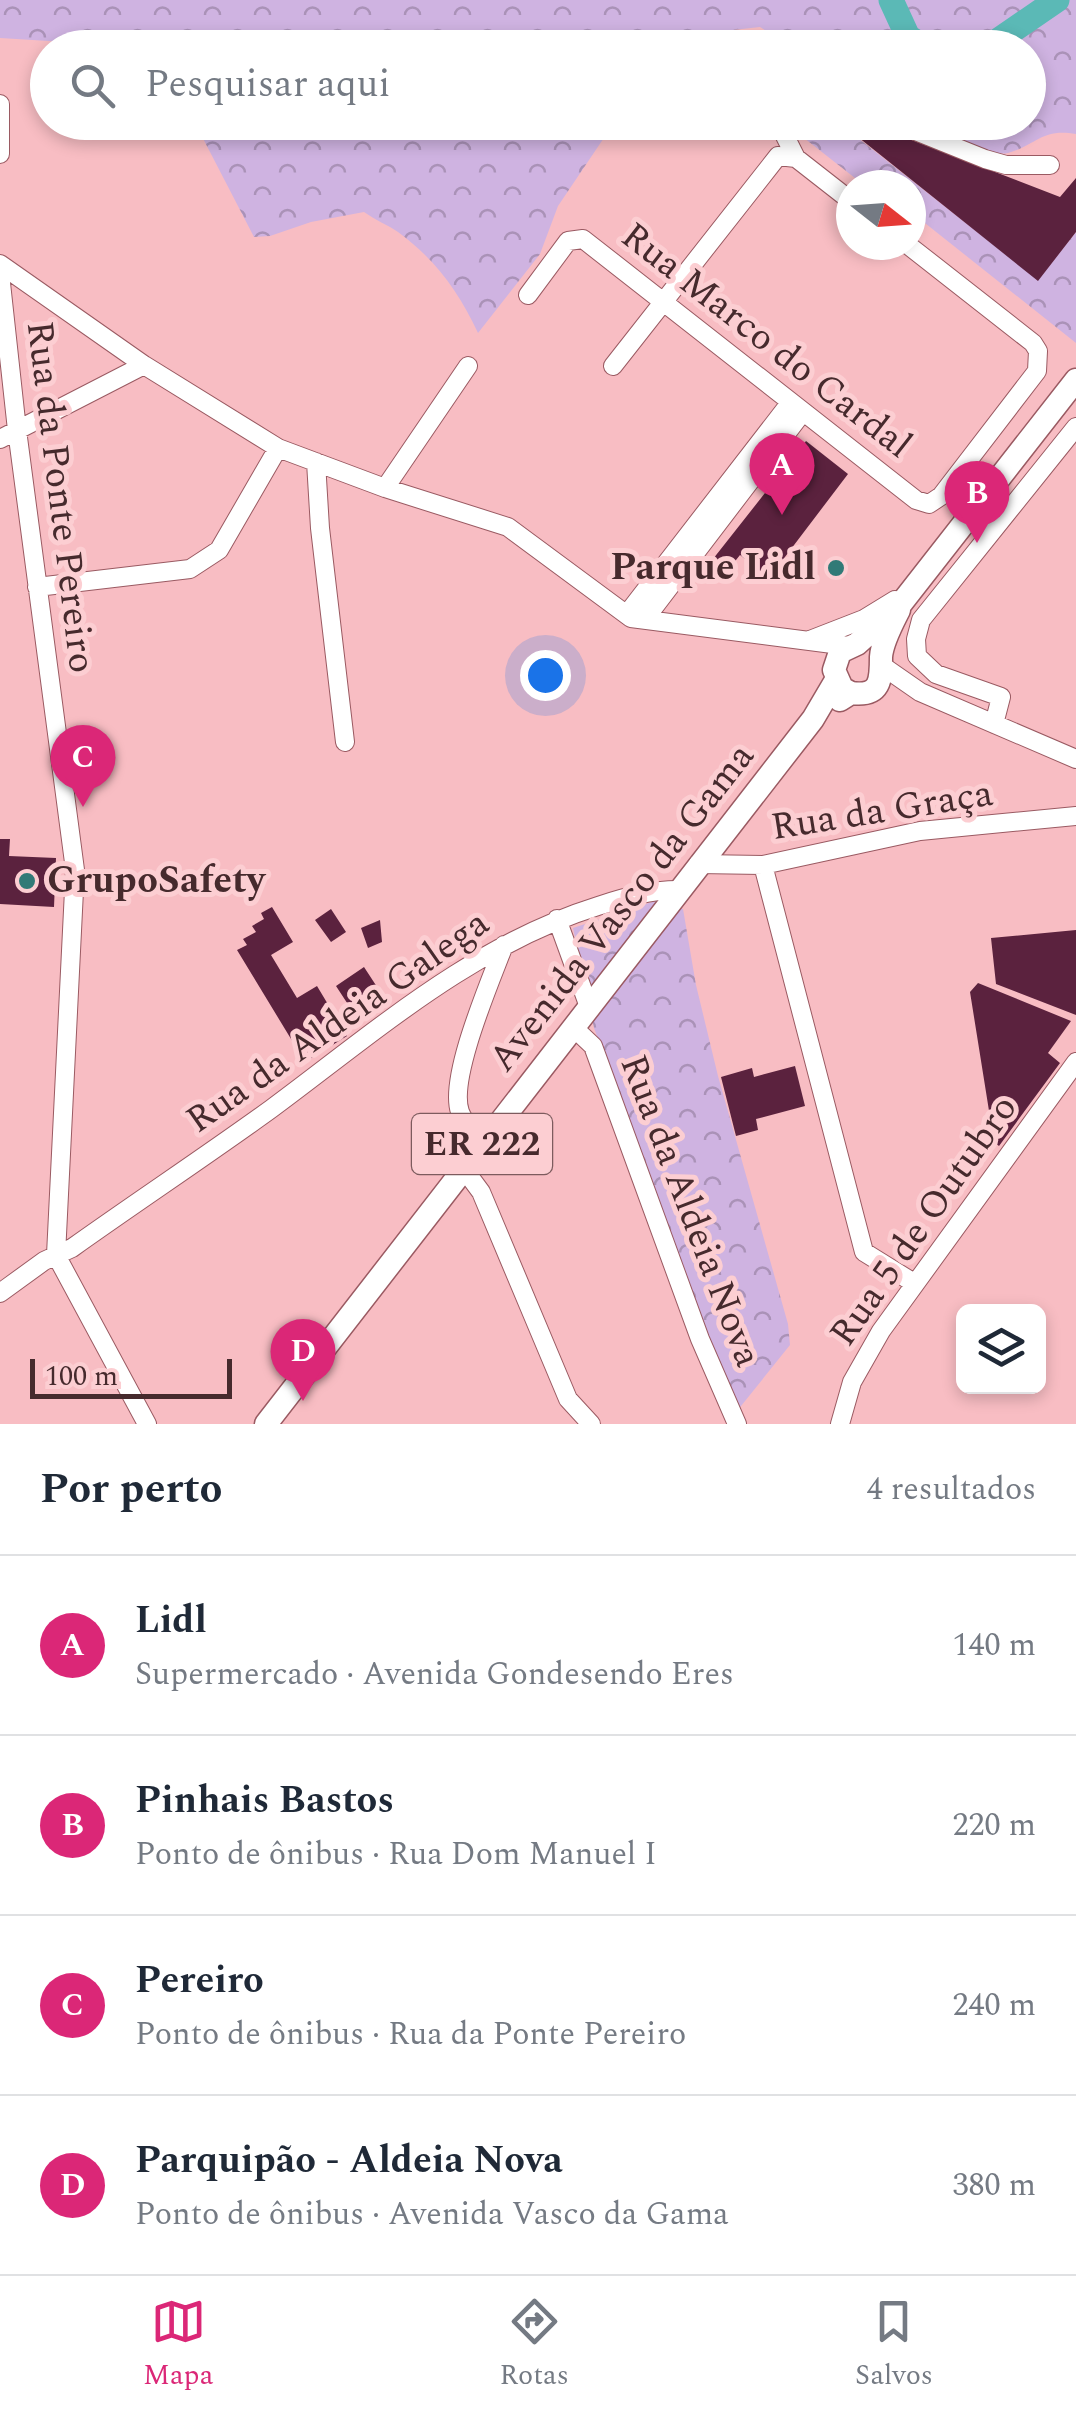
<!DOCTYPE html>
<html lang="pt">
<meta charset="utf-8">
<style>
:root{--surface:#fff;--page:#f2f2f3;--text:#1f2937;--muted:#747a83;--line:#e0e1e3;--accent:#db2777}
body{margin:0;font-family:Spectral,serif;background:var(--page);color:var(--text)}
.controls{position:absolute;right:30px;bottom:30px;display:grid;overflow:hidden;border-radius:15px;box-shadow:0 5px 15px #0003}
.controls button{width:90px;height:90px;display:grid;place-items:center;padding:0;border:0;border-bottom:2px solid var(--line);background:var(--surface);color:var(--text);font:50px sans-serif}
.compass{position:absolute;left:836px;top:170px;width:90px;height:90px;border-radius:50%;background:var(--surface);box-shadow:0 5px 15px #0003;rotate:107deg}
.scale{position:absolute;left:30px;bottom:25px;width:202px;box-sizing:border-box;padding-left:10px;border:5px solid #462a2d;border-top:0;font-size:28px;line-height:35px;white-space:nowrap;color:#462a2d;-webkit-text-stroke:8px #fcced2;paint-order:stroke}
.you{position:absolute;left:545px;top:675px;width:35px;height:35px;margin:-25px;border:8px solid #fff;border-radius:50%;background:#1a73e8;box-shadow:0 0 0 15px #1a73e833}
.badge{display:grid;place-items:center;width:65px;height:65px;border-radius:50%;background:var(--accent);color:#fff;font-size:32px;font-weight:700}
.pin{position:absolute;translate:-50% -82px;filter:drop-shadow(0 2px 5px #0008)}
.pin::after{content:'';position:absolute;top:52px;width:35px;height:30px;background:inherit;clip-path:polygon(0 0,100% 0,50% 100%)}
.list{margin:0;padding:0;list-style:none}
h2{display:flex;justify-content:space-between;align-items:center;height:130px;margin:0;padding:0 40px;font-size:42px}
h2 small{font-size:32px;font-weight:400;color:var(--muted)}
.list li{display:grid;grid-template-columns:65px 1fr auto;gap:30px;align-items:center;box-sizing:border-box;height:180px;padding:0 40px;border-top:2px solid var(--line)}
.list b{display:block;font-size:38px;white-space:nowrap}
.list p{margin:0;font-size:32px;white-space:nowrap;color:var(--muted)}
.list em{font-size:32px;font-style:normal;color:var(--muted)}
.icon{flex:none;width:55px;height:55px;fill:none;stroke:currentColor;stroke-width:2;stroke-linecap:round;stroke-linejoin:round}
.map{position:relative;flex:none;width:1076px;height:1424px;overflow:hidden}
.search{position:absolute;background:var(--surface);box-shadow:0 5px 15px #0003;left:30px;right:30px;top:30px;height:110px;display:flex;align-items:center;gap:25px;box-sizing:border-box;padding:0 35px;border-radius:55px;color:var(--muted);font-size:38px}
.sheet{height:850px;background:var(--surface)}
nav{display:flex;justify-content:space-around;align-items:center;box-sizing:border-box;height:140px;border-top:2px solid var(--line);background:var(--surface);font-size:28px;color:var(--muted)}
nav a{display:grid;justify-items:center;gap:5px}
nav .on{color:var(--accent)}
.map>svg:first-child{display:block}
.forest{fill:url(#forest-crowns)}
.lines{fill:none;stroke-linecap:round;stroke-linejoin:round}
.river{stroke:#5bb9b6;stroke-width:25}
.building{fill:#5b223e}
.minor-casing{stroke:#9a5a62;stroke-width:20}
.major-casing{stroke:#9a5a62;stroke-width:25}
.minor{stroke:#fff;stroke-width:18}
.major{stroke:#fff;stroke-width:22}
.poi-dot{fill:#317a77;stroke:#fcced2;stroke-width:4}
.labels{text-anchor:middle;dominant-baseline:central;stroke-width:10;stroke-linejoin:round;paint-order:stroke}
.shield{fill:#fcced2;stroke:#7d5b5e;stroke-width:2.5}
.shield-label{font-size:35px;font-weight:bold;fill:#462a2d}
.street-label{font-size:38px;fill:#462a2d;stroke:#fcced2}
.poi-label{font-size:38px;font-weight:bold;fill:#462a2d;stroke:#fcced2;text-anchor:end}
</style>
<div class="map">
<svg width="1076" height="1424" viewBox="0 0 1076 1424">
<defs>
<pattern id="forest-crowns" width="20" height="18" patternUnits="userSpaceOnUse" patternTransform="scale(2.5)"><rect width="20" height="18" fill="#cfb3e1"/><path d="M2 6a3 3 0 1 1 6 0M12 15a3 3 0 1 1 6 0" fill="none" stroke="#aa92b7"/></pattern>
</defs>
<rect width="100%" height="100%" fill="#f8bdc3"/>
<path class="forest" d="M0,0H1076V134C1041,128 1037,145 1008,153C988,158 937,131 917,123L1028,122V48L791,47L760,27L733,30L716,48H103L97,44L0,38Z
M195,123H614L558,206L540,254L478,333C459,292 435,259 398,232C388,225 375,220 364,212L311,222L270,236L254,237Z
M785,123H839L1038,280L1076,232V343L911,212V185H877L865,176L860,182Z
M655,901L683,909L696,985L718,1076L788,1324L790,1345L737,1411L594,1028L573,928Z"/>
<g class="lines">
<path class="river" d="M891,0L908,37L926,48
M987,48L1057,0"/>
</g>
<path class="building" d="M850,122H865L1060,197L1076,178V232L1038,281L848,129Z
M806,441L848,474L769,578L740,555L728,570L713,559Z
M0,839H10L9,856L56,858L54,907L0,904Z
M272,907L293,942L271,955L297,998L317,986L347,1036L305,1062L237,950L247,945L243,939L256,932L252,926L264,919L261,913Z
M331,909L346,932L331,942L315,920Z
M380,920L382,942L368,948L361,928Z
M1076,930V1015L996,984L991,938Z
M364,967L381,993L353,1012L336,986Z
M978,983L1071,1021L1048,1053L1060,1063L999,1146L994,1142L970,992Z
M795,1066L805,1106L756,1119L758,1130L736,1136L721,1077L752,1068L754,1077Z"/>
<g class="lines">
<g class="minor-casing">
<path id="minor" d="M0,104V154
M778,122L796,158
M893,122L985,159L1006,165H1050
M0,264L144,365L278,448L385,488L508,527L631,618L848,646
M0,274L17,430L75,870L56,1255L147,1424
M528,295L568,241L583,239L916,500L929,504L941,496L1037,371L1038,351L1033,343L908,245
M613,366L778,156L796,158L851,201
M0,439L144,365
M316,462L320,528L345,742
M385,488L468,366
M37,587L190,569L219,550L278,448
M627,614L790,403
M645,619L802,413
M810,640L864,619L895,600
M884,667L920,692L1076,759
M994,724L1001,697L936,674L917,656L916,639L921,620L1076,427
M698,864L763,865L920,831L1076,816
M763,865L864,1252L914,1283
M557,919L589,1007
M573,1027L593,1046L700,1339L737,1424
M482,1145C476,1135 464,1123 460,1112C448,1078 491,980 504,945
M464,1169L481,1192L568,1399L591,1424
M0,1293L44,1261L72,1248C138,1201 206,1156 271,1109C375,1032 473,945 598,906C626,897 649,890 679,890
M840,1424L852,1382L881,1331L1076,1062"/>
</g>
<g class="major-casing">
<path id="major" d="M851,693L842,688L834,670L840,652L857,644L900,605L1076,380
M840,700L851,693C881,697 881,680 881,657C882,642 892,624 899,610
M266,1424L813,719L836,680"/>
</g>
<use href="#minor" class="minor"/>
<use href="#major" class="major"/>
</g>
<g class="poi-dot">
<circle cx="836" cy="568" r="10"/>
<circle cx="27" cy="881" r="10"/>
</g>
<g class="labels">
<rect class="shield" x="412" y="1114" width="140" height="60" rx="8"/>
<g class="shield-label">
<text x="482" y="1144">ER 222</text>
</g>
<g class="street-label">
<text transform="translate(766 341) rotate(38)">Rua Marco do Cardal</text>
<text transform="translate(60 497) rotate(83)">Rua da Ponte Pereiro</text>
<text transform="translate(882 811) rotate(-9)">Rua da Graça</text>
<text transform="translate(622 908) rotate(-52)">Avenida Vasco da Gama</text>
<text transform="translate(338 1022) rotate(-35)">Rua da Aldeia Galega</text>
<text transform="translate(690 1211) rotate(69)">Rua da Aldeia Nova</text>
<text transform="translate(924 1221) rotate(-55)">Rua 5 de Outubro</text>
</g>
<g class="poi-label">
<text x="816" y="568">Parque Lidl</text>
<text x="47" y="881" text-anchor="start">GrupoSafety</text>
</g>
</g>
</svg>
<div class="controls">
<button><svg class="icon" aria-label="layers" viewBox="0 0 24 24"><path d="M12 4l9 5-9 5-9-5zM3 14l9 5 9-5"/></svg></button>
</div>
<svg class="compass" viewBox="-18 -18 36 36"><path d="M0-13l5 13h-10z" fill="#e53935"/><path d="M0 13l5-13h-10z" fill="#747a83"/></svg>
<div class="scale">100 m</div>
<div class="you"></div>
<div class="pin badge" style="left:782px;top:515px">A</div>
<div class="pin badge" style="left:977px;top:543px">B</div>
<div class="pin badge" style="left:83px;top:807px">C</div>
<div class="pin badge" style="left:303px;top:1401px">D</div>
<div class="search"><svg class="icon" aria-label="search" viewBox="0 0 24 24"><circle cx="10" cy="10" r="6"/><path d="M15 15l6 6"/></svg>Pesquisar aqui</div>
</div>
<section class="sheet">
<h2>Por perto<small>4 resultados</small></h2>
<ul class="list">
<li><span class="badge">A</span><div><b>Lidl</b><p>Supermercado · Avenida Gondesendo Eres</p></div><em>140 m</em></li>
<li><span class="badge">B</span><div><b>Pinhais Bastos</b><p>Ponto de ônibus · Rua Dom Manuel I</p></div><em>220 m</em></li>
<li><span class="badge">C</span><div><b>Pereiro</b><p>Ponto de ônibus · Rua da Ponte Pereiro</p></div><em>240 m</em></li>
<li><span class="badge">D</span><div><b>Parquipão - Aldeia Nova</b><p>Ponto de ônibus · Avenida Vasco da Gama</p></div><em>380 m</em></li>
</ul>
</section>
<nav>
<a class="on"><svg class="icon" aria-label="map" viewBox="0 0 24 24"><path d="M3 6l6-2 6 2 6-2v14l-6 2-6-2-6 2zM9 4v14M15 6v14"/></svg>Mapa</a>
<a><svg class="icon" aria-label="directions" viewBox="0 0 24 24"><path d="M12 3l9 9-9 9-9-9zM9 14v-3h6M13 9l2 2-2 2"/></svg>Rotas</a>
<a><svg class="icon" aria-label="saved" viewBox="0 0 24 24"><path d="M7 4h10v16l-5-4-5 4z"/></svg>Salvos</a>
</nav>
